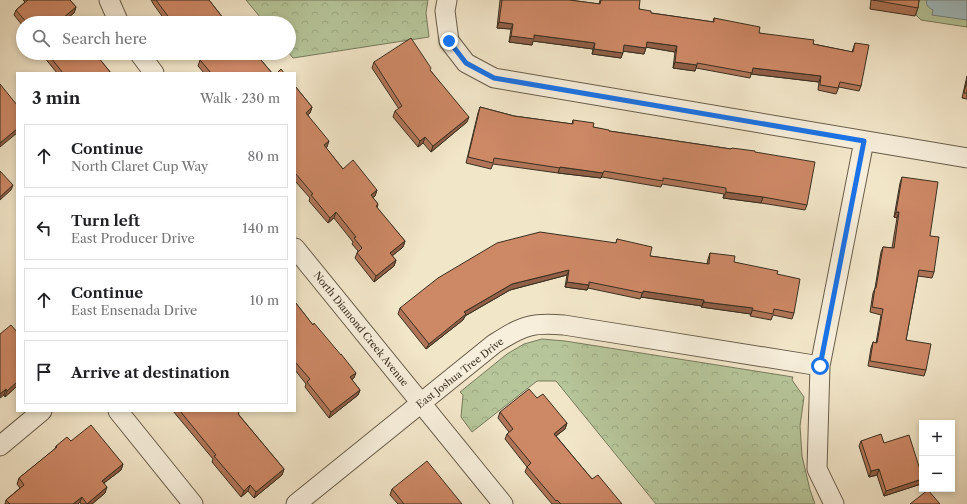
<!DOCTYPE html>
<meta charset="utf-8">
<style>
:root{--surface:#fff;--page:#f6f6f6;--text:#202124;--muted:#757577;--line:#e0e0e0}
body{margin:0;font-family:"Libre Caslon Text",serif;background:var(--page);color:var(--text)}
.controls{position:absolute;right:12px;bottom:12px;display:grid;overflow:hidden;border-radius:0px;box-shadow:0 2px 6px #0003}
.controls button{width:36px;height:36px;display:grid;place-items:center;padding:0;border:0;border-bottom:1px solid var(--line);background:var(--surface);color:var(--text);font:20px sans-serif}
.stop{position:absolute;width:12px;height:12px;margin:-9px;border:3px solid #1a73e8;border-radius:50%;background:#fff}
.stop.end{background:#1a73e8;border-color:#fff;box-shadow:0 1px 4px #0008}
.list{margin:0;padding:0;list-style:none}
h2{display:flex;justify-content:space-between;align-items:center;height:52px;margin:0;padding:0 16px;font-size:17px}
h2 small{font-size:13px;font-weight:400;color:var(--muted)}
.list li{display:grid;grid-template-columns:26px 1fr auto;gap:12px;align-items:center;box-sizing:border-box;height:64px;margin:0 8px 8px;padding:0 8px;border:1px solid var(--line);border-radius:0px}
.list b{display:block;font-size:15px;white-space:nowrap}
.list p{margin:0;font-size:13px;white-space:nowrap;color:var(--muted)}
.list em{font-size:13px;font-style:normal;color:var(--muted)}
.icon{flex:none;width:22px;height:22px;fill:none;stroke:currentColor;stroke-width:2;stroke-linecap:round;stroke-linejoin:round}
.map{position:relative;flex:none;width:967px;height:504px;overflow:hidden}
.search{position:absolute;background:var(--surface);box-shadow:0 2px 6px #0003;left:16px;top:16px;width:280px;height:44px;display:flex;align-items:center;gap:10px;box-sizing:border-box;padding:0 14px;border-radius:22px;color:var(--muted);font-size:15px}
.panel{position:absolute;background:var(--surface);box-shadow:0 2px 6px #0003;left:16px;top:72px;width:280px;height:340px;border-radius:0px}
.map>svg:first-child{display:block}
.grass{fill:#b6c69a;stroke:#787a5d}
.forest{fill:url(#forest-crowns);stroke:#787a5d}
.water{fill:#a0bdc1;stroke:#778481}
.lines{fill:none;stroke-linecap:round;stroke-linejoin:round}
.minor-casing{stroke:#685d4a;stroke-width:21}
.minor{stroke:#f7efdc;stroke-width:19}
.wall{fill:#b07558;stroke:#3a2f20}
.shaded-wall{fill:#905f47;stroke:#3a2f20}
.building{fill:#cd8866;stroke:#3a2f20}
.route{stroke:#1a73e8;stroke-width:5}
.labels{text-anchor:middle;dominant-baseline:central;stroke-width:3;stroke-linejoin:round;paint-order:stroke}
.street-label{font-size:10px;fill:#3a2f20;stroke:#f7efdc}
</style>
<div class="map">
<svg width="967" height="504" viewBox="0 0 967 504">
<defs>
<pattern id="forest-crowns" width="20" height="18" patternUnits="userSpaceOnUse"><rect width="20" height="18" fill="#b6c69a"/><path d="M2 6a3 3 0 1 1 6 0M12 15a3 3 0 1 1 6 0" fill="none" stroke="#9daa84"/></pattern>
</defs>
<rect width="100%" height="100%" fill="#f2e6c9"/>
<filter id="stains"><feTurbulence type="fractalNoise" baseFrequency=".005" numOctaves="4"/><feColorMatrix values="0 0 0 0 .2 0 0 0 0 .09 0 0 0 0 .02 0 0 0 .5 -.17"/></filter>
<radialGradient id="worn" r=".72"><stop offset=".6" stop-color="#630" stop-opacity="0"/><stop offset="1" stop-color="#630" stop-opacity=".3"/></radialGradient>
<path class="grass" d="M919,0H967V27L921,20L916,15Z"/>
<path class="forest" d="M246,0H428L426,13L429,37L293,58L289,53V23H265Z
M542,339L565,341L793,377L792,380L804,397L800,426L802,456L810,490L815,504H656L556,381H537L472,432L461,417L463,395L460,392L507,354L524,344Z"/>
<path class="water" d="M927,0H967V20L932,15L933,10C929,8 925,5 927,0Z"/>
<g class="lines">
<g class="minor-casing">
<path id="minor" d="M109,0L119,23
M447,0L445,11L449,41L466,63L494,78L967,158
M139,53L154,73
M295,248L503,504
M118,411L193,504
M0,446L42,411
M296,504L494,344C505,337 517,329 530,326C541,323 553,324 564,325L820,366
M834,504L817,469L820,366L864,141"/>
</g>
<use href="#minor" class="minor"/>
</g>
<path class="wall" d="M23,0H70L76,7L74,13L65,20L67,23H23V26L14,15L16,10L25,2Z
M151,0H209L227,23H167L154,5Z
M500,0H569L599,4L600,0H637L639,9L651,13L713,22L714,18L759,33L852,52L855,43L861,86L859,91L839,87L836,94L818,90L819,82L751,74L750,78L696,68L695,71L673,68L675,52L646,47L644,54L623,51L621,58L592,54L593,49L533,41L532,45L509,42L511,29L497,28Z
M871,0H919L918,8L915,16L870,9Z
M45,53H99V59L111,73H57L44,57Z
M202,53H255L272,73H204L198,66L200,60L205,56Z
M374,62L431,71L467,122L431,152L423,143L418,147L393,117L395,111L399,109L372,68Z
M967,76V99L962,98Z
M295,86L312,107L310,113L308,115L327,147L326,148L343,169L377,190L375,196L373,198L378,204L377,208L405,241L403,247L392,256L396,260L394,266L374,282L355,258L357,253L358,251L352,244L353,242L334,218L328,223L309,201L310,198L295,181Z
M480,107L514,116L572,124L573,120L593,127L609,131L731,149L755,152L807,205L805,210L761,203L723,198L724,194L662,184L661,187L602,177L601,178L558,173L493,164L491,169L466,163L478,113Z
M902,177L930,236L934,272L932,278L918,276L906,340L926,370L924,376L868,366L871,348L873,342L876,343L881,315L870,312L873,293L875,288L881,252L883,247L892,248L897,218L894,217L900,183Z
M617,239L650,256L707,264L708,259L710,253L734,262L777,274L794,313L792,319L773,315L771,320L750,316L751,314L701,307L702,306L641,297L640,299L588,288L587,290L565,287L567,275L510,290L465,316L463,320L426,349L398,314L400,308L616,243Z
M295,302L354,378L352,380L360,390L358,395L329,418L305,387L306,384L295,370Z
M17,332V386L5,397L4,395Z
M537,398L567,423L565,429L556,436L592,479L622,504H552L525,472L527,467L505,439L507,434L509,432L498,418L500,412Z
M173,411H238L239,415L284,469L282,475L254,498L248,491L241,497L212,462L213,459Z
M71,441L123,464L121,470L104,483L105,493L92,504H81L80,502L78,504H5L6,500L20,488L17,484L19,478L55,449L56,446Z
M861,441L884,443L922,476V480L921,484L884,496L877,475L869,477L859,446Z
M392,489L462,504H398L390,495Z"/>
<path class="shaded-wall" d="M76,7L74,13L61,23L63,18Z
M499,22L513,24L511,29L497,28Z
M534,35L595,43L593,49L533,41L532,45L509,42L511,36Z
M647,42L677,46L675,52L645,47Z
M624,45L646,48L644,54L622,51Z
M594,49L623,53L621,58L592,54Z
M675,62L697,65L695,71L673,68Z
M753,68L821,76L819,82L751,74Z
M312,107L310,113L304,119L306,113Z
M469,117L467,122L431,152L433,146Z
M17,129V133L0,147V143Z
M425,137L423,143L418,147L420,141Z
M329,141L327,147L322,151L324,145Z
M560,167L603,173L601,178L558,173Z
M13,185L11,190L0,200V197Z
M377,190L375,196L369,201L371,195Z
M726,192L763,197L761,203L723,198Z
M336,212L334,218L328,223L330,218Z
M896,212H899L897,218L894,217Z
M405,241L403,247L388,259L390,253Z
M396,260L394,266L374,282L376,276Z
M569,270L567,275L510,290L465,316L463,320L426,349L429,344L464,312L512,284Z
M567,282L589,285L587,290L565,287Z
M643,291L704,300L702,306L641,297Z
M704,302L753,308L751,314L701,307Z
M356,373L354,378L348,383L350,377Z
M17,382V386L5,397L7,391Z
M6,389L4,395L0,398V394Z
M360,390L358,395L329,418L331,412Z
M567,423L565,429L552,439L554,434Z
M123,464L121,470L100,486L102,481Z
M284,469L282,475L254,498L256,492Z
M879,469L877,475L869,477L871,471Z
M922,479L921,484L884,496L886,491Z
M250,485L248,491L241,497L244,491Z
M107,487L105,493L92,504H87Z
M82,497L80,502L78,504H73Z"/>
<path class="building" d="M28,0H70L76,7L63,18L67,23H27L16,10Z
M156,0H209L227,23H183V22L182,23H173Z
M502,0H569L600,4L601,0H640L639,9L651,11V13L714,22V18L760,27L759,33L814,40L813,44L853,52L855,43L869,45L861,86L840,82L838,88L820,85L821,76L753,68L752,73L697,63V65L675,62L677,46L647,42L646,48L624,45L623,53L594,49L595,43L534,35V39L511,36L513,24L499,22Z
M873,0H919L918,8Z
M411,38L431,68L430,70L469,117L433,146L425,137L420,141L395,111L402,106L374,62Z
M47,53H99L101,55L98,57L111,73H63Z
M209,53H255L272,73H211L200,60Z
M281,69L284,73H277Z
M967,80V93H964Z
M0,84L17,105V129L0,143Z
M295,86L312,107L306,113L329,141L324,145L343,169L353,160L377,190L371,195L378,204L376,206L405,241L390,253L396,260L376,276L357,253L362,248L354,238L356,237L336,212L330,218L311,195L313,194L295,173Z
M480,107L514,116L573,124V120L594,123L593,127L609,130V131L731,149L732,148L755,151V152L815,162L807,205L763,197L726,192V188L663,178V181L604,171L603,173L560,167V168L494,158L493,163L468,157Z
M0,171L13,185L0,197Z
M902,177L938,182L930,236L939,237L934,272L919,270L906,340L931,344L926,370L870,361L873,342L877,343L883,309L872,307L875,288H876L883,247L894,248L899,212H896Z
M540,232L616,243L617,239L652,247L650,256L709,264L710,253L735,256L734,262L778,271L777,274L800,279L794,313L774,309L773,314L752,310L753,308L704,302V300L643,291V293L589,282V285L567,282L569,270L512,284L464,312L466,314L429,344L400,308L438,278L497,243Z
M295,302L313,325L314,323L341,355V354L356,373L350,377L360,390L331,412L307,382L310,379L295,362Z
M11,325L17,332V382L7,391L6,389L0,394V334Z
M529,389L537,398L543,394L567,423L554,434L592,479L598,475L622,504H561L557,500L556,501L527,467L531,463L507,434L513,429L500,412Z
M180,411H238L239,413L238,414L284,469L256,492L250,485L244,491L214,456L216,455Z
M91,425L123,464L102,481L107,487L87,504L82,497L73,504H10L6,500L24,485L19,478L57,447L56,446L67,437L71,441Z
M881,434L884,443L909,435L922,476V479L886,491L879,469L871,471L861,441Z
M427,461L462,504H404L392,489Z
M928,490L940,504H910Z"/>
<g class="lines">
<path class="route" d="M449,41L466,63L494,78L864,141L820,366"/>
</g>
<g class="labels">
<g class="street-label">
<text transform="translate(361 329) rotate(51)">North Diamond Creek Avenue</text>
<text transform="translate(460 373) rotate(-38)">East Joshua Tree Drive</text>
</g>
</g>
<rect width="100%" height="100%" filter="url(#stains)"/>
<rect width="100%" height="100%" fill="url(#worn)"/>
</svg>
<div class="controls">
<button>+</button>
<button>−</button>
</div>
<div class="stop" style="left:820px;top:366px"></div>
<div class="stop end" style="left:449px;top:41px"></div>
<div class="search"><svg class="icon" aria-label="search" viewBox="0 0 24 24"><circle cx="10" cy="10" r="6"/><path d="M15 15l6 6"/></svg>Search here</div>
<section class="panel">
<h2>3 min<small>Walk · 230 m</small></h2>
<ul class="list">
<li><svg class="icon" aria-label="ahead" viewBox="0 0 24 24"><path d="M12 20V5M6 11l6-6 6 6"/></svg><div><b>Continue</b><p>North Claret Cup Way</p></div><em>80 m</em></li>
<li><svg class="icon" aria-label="left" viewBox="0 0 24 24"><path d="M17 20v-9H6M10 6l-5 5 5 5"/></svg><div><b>Turn left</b><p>East Producer Drive</p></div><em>140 m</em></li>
<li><svg class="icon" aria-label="ahead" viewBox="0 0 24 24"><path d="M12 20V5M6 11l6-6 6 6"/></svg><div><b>Continue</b><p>East Ensenada Drive</p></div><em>10 m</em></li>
<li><svg class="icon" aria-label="arrive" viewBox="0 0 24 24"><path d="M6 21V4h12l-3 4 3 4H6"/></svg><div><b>Arrive at destination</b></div></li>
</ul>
</section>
</div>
